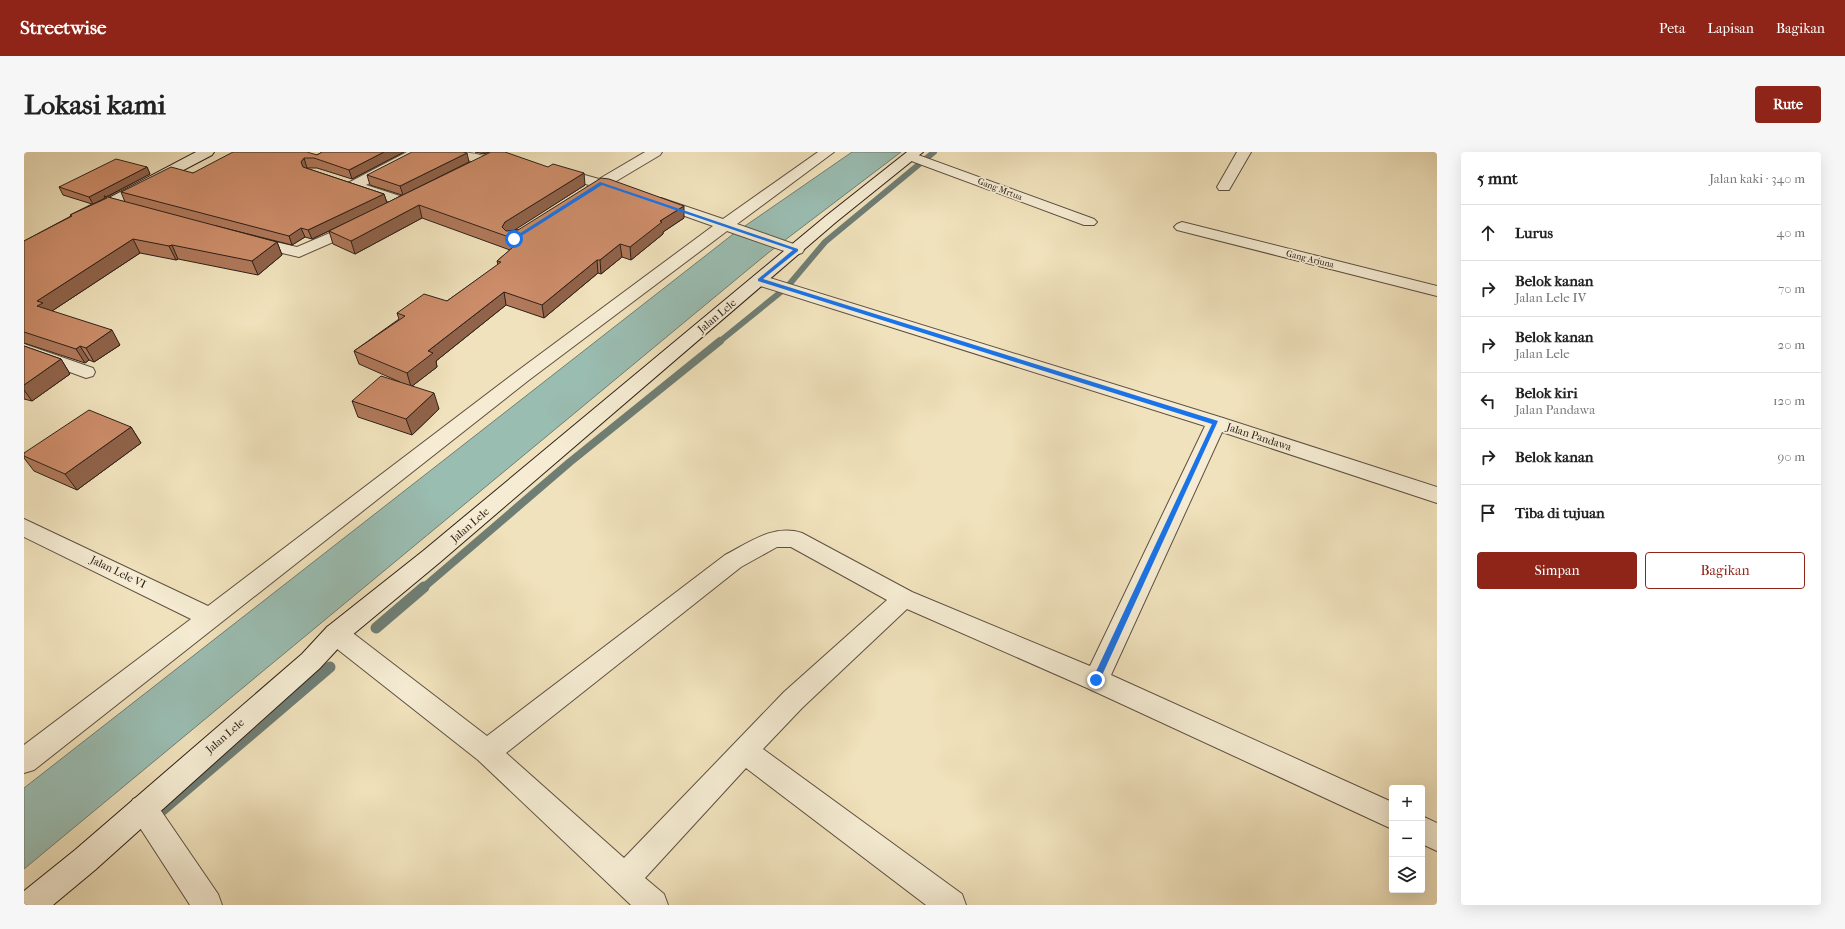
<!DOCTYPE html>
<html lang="id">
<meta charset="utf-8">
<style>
:root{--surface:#fff;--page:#f6f6f6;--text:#222;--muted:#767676;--line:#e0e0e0;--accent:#8f2418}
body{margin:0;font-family:"IM FELL French Canon",serif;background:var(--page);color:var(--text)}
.controls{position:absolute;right:12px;bottom:12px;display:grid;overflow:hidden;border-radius:4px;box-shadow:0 4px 16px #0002}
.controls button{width:36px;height:36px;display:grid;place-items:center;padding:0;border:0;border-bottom:1px solid var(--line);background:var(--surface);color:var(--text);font:20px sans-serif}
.stop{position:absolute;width:12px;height:12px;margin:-9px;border:3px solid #1a73e8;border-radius:50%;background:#fff}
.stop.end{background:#1a73e8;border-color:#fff;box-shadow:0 1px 4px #0008}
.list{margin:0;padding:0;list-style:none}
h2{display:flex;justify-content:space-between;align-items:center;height:52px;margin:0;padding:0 16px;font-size:17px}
h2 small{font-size:13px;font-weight:400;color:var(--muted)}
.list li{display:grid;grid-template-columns:26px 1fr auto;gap:12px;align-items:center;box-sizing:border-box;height:56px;padding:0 16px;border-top:1px solid var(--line)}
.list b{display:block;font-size:15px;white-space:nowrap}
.list p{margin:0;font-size:13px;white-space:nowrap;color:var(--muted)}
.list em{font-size:13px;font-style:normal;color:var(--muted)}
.actions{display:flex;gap:8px;padding:12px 16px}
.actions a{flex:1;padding:9px 0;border:1px solid var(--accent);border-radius:4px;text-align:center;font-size:14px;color:var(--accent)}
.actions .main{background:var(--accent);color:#fff}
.icon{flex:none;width:22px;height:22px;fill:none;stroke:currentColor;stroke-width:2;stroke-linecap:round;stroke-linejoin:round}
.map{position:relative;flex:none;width:1413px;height:753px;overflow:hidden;border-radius:4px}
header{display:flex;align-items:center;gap:24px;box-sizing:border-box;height:56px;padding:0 20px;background:var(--accent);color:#fff}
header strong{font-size:19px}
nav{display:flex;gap:22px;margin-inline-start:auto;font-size:14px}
.intro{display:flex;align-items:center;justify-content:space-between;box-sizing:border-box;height:96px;padding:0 24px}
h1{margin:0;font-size:28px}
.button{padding:10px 18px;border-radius:4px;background:var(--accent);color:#fff;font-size:14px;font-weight:700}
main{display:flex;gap:24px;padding:0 24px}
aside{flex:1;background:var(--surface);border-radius:4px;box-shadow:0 4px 16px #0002}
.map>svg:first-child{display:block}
.water{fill:#9abdb2;stroke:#6f7e75}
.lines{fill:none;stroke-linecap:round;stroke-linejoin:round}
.stream-far2{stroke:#6f7e75;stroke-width:6}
.stream-far1{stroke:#6f7e75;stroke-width:8}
.stream{stroke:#6f7e75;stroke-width:11}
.street-casing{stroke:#5e5042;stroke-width:2}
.secondary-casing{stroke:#2e2019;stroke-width:2}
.street{fill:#f5ecd3;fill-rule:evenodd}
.secondary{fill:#f5ecd3;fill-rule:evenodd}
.wall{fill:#b0795b;stroke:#2e2019}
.shaded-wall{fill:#90634a;stroke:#2e2019}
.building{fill:#cd8d6a;stroke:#2e2019}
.route{fill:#1a73e8}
.labels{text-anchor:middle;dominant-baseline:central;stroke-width:3.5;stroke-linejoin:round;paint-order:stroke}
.far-street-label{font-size:9px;fill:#2e2019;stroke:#f5ecd3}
.street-label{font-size:11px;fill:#2e2019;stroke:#f5ecd3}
</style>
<header>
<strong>Streetwise</strong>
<nav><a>Peta</a><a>Lapisan</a><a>Bagikan</a></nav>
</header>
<div class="intro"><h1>Lokasi kami</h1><a class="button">Rute</a></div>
<main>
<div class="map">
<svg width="1413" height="753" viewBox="0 0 1413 753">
<rect width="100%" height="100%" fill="#f0e2bc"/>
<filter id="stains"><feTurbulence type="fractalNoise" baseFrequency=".005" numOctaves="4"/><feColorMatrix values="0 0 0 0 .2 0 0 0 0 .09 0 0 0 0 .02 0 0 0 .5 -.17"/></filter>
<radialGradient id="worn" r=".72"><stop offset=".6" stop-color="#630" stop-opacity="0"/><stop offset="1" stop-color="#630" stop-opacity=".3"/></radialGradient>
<path class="water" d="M828,0H877L744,101L0,717V636L708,83Z"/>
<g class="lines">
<path class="stream-far2" d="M695,190L763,135L801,90L910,0"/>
<path class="stream-far1" d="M399,436L546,310L696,189"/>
<path class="stream" d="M352,476L400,435
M128,667L306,515"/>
<g class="street-casing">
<path id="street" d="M383,0H401L399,3L342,33L379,45L393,38H403L405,41L403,44L380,54L324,37L322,34L324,31Z
M425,0C436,0 460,0 467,9L465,12L460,13L427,3Z
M621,0H638L636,3L589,31L606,36L608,39L606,42C597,44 590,39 581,38C575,37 571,41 565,39L563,36L565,33L527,22L525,19L527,16L532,15L575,27Z
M794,0H810L713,72L778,95L780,98L778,101L772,103L766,101L703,79L505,228L10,618L0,621V593L167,467L0,385V367L184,454L492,220L689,74L627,52L625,49L627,46H637L699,67Z
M886,0L1070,67L1073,70L1070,73H1060L882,7L880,4Z
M1213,0H1227L1205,38H1195L1193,35Z
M334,69L339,71L342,74L339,77L275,105L220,92L218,89L220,86L226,84L273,95Z
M1158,70L1413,134V144L1153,78L1150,75L1153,72Z
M736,123L1199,266L1413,335V351L1198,280L1087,523L1368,650V677L1063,536L883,457L778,556L739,597L938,742L942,753H902L722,616L621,726L640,742L644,753H607L454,608L303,489L300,482L303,475L312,472L321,475L463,584L701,403C726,390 749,372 778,381L888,440L1066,514L1181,274L730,132L728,128L730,124ZM753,395H767L863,448L760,540L600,706L482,601L717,415Z
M0,192L69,216L71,220L69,224L62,226L0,203Z
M119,643L129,647L194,742L198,753H166L109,665L105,656L109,647Z
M1398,664L1413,671V699L1398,692Z"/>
</g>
<g class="secondary-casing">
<path id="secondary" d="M172,0H190L188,3L72,64H62L59,61L62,58Z
M883,0H899L812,70L415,411L321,489L296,516L71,718L29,753H0V739L51,698L278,502L303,475L399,399L802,64Z"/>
</g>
<use href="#street" class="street"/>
<use href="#secondary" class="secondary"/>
</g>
<path class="wall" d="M298,0H380L328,27L293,16H282L360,42L363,51L378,43L346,33L343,23L445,10L411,27L561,33L490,78L660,66L639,80V82L607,108L598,105L577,122L574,121L520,166L482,153L412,209L413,215L388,234L415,257L388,283L334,265L328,249L376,230L335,212L330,199L375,167L373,161L423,149L474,113L473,109L486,98L398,66L331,102L309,92L305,79L288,87L281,85L268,93L192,74L253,90L258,103L234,123L154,107L152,108L116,101L28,159L96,193L70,210L65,208L61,211L0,191V89L47,64L46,63L68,52L39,43L35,35L123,15L126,22L83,45L101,50L97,40L169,21L293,3Z
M451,0H465L460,2Z
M0,194L37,207L46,222L8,249L0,247Z
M107,275L117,291L53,338L10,319L0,306V301Z"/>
<path class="shaded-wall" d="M360,0H380L328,27L325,18Z
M459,0H465L460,2Z
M443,1L445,10L379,43L376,34Z
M280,6L283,16L280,19L277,10Z
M123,15L126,22L82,45L80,44L81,46L69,52L65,45Z
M560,21L561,33L483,83L478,75L481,70Z
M360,42L363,51L288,87L284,78Z
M395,53L398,66L331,102L327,89Z
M660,54V66L639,80V82L607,108L606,95L636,69Z
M277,76L281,85L268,93L265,84Z
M109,87L116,101L25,161L13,154V149Z
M253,90L258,103L234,123L228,109Z
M596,92L598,105L577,122L576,108Z
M148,93L154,107L152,108L145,94Z
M573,108L574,121L520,166L518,153Z
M480,140L482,153L412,209L413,215L387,235L383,221L404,199Z
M88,178L96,193L70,210L62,196Z
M56,194L65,208L61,211L52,197Z
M37,207L46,222L8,249L0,238V233Z
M410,241L415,257L388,283L382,267Z
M107,275L117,291L53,338L41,322Z"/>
<path class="building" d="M209,0H283L293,3L298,0H360L325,18L290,6H280L277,10L279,15L360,42L284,78L277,76L265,84L97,40L147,15L169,21Z
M388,0H439L443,1L376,34L343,23Z
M467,0H481L524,15L529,12L560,21L481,70L478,75L482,79L494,78L577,26L585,27L660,54L636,69L638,70L606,95L596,92L576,108H573L518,153L480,140L404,199L409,201L383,221L330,199L381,164L373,161L400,142L423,149L477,110L473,109L496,89L395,53L327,89L305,79Z
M92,7L123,15L65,45L35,35Z
M80,44L253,90L228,109L148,93L145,94L109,87L13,149L19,151L13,154L88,178L62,196L56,194L52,197L0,180V89L48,64L46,63L83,46Z
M0,194L37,207L0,233Z
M357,224L410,241L382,267L328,249Z
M65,258L107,275L41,322L0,304V301Z"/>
<path class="route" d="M576,30L774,97V99L739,127L1194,269L1075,530L1072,531L1068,528L1188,272L734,129V127L769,98L578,33L491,88L487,87Z"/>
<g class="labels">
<g class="far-street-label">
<text transform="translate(976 37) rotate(21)">Gang Mrtua</text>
<text transform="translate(1286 107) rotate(14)">Gang Arjuna</text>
</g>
<g class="street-label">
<text transform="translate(693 164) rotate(-40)">Jalan Lele</text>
<text transform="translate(1235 285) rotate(18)">Jalan Pandawa</text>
<text transform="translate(446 373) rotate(-41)">Jalan Lele</text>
<text transform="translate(94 420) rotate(26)">Jalan Lele VI</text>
<text transform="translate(201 584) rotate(-41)">Jalan Lele</text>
</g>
</g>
<rect width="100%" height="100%" filter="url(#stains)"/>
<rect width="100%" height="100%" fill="url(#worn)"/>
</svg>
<div class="controls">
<button>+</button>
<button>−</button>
<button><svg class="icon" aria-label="layers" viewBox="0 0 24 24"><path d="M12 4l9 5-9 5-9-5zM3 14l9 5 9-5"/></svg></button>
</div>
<div class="stop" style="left:490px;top:87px"></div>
<div class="stop end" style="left:1072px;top:528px"></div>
</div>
<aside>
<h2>5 mnt<small>Jalan kaki · 340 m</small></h2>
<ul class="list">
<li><svg class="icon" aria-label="ahead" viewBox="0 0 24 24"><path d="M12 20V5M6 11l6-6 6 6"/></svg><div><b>Lurus</b></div><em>40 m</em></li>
<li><svg class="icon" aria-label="right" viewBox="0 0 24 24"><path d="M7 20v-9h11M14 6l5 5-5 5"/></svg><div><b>Belok kanan</b><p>Jalan Lele IV</p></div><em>70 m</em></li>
<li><svg class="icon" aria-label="right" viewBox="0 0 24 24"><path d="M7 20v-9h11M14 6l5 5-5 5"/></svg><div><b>Belok kanan</b><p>Jalan Lele</p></div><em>20 m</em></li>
<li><svg class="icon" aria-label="left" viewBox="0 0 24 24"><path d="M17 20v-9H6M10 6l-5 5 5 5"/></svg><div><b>Belok kiri</b><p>Jalan Pandawa</p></div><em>120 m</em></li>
<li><svg class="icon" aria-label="right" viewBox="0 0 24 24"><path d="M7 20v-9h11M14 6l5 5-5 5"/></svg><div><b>Belok kanan</b></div><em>90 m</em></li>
<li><svg class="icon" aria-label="arrive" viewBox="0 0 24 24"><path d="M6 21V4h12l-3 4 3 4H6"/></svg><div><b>Tiba di tujuan</b></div></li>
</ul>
<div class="actions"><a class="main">Simpan</a><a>Bagikan</a></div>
</aside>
</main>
